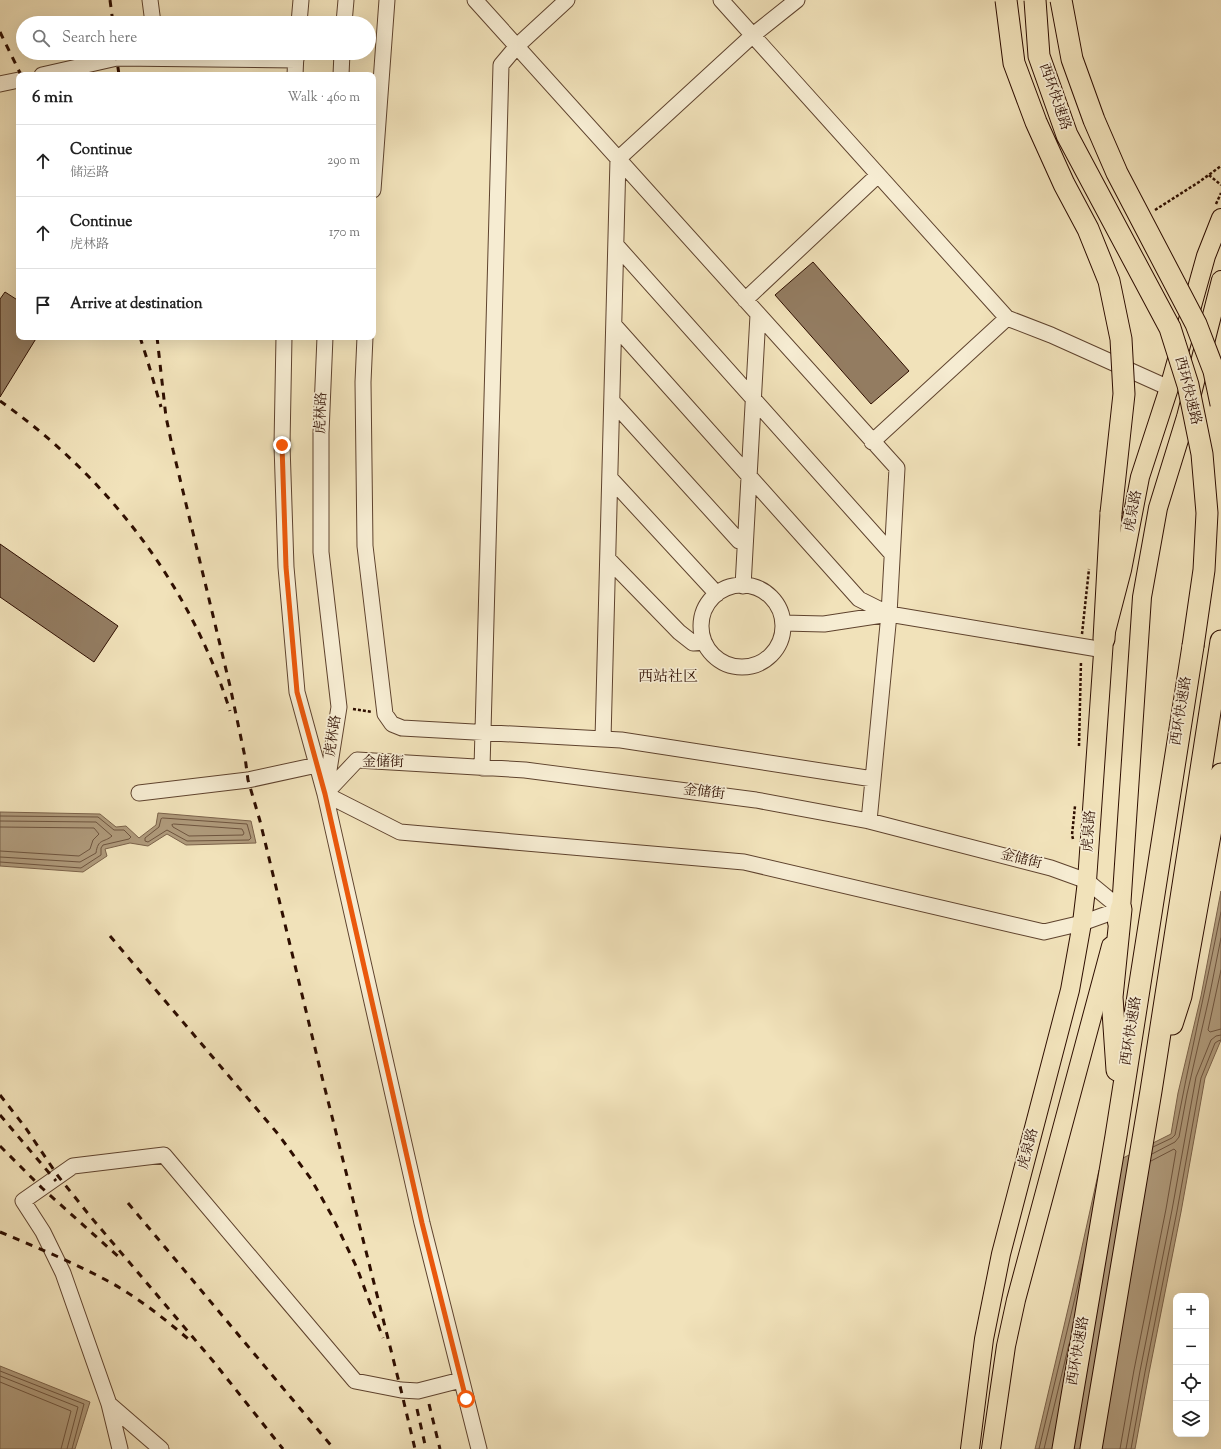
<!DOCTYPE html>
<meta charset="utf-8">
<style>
:root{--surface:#fff;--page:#f2f2f2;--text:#222;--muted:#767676;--line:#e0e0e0}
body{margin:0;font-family:"Sorts Mill Goudy","Noto Serif SC",serif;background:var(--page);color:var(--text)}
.controls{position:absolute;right:12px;bottom:12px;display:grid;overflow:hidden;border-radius:8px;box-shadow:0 4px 16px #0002}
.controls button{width:36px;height:36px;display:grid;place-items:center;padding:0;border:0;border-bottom:1px solid var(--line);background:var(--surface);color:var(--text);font:20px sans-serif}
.stop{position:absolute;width:12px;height:12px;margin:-9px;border:3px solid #ea580c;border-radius:50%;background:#fff}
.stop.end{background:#ea580c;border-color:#fff;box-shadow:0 1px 4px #0008}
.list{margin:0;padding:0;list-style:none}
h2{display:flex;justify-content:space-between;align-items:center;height:52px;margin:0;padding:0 16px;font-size:17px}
h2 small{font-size:13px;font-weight:400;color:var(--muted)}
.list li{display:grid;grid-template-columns:26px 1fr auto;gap:12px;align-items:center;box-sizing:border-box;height:72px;padding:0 16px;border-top:1px solid var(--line)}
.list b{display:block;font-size:15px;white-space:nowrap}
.list p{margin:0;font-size:13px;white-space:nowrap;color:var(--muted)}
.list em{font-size:13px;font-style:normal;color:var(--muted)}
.icon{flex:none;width:22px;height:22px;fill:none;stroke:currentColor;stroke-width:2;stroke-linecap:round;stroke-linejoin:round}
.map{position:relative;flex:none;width:1221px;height:1449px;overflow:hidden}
.search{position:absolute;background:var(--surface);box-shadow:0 4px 16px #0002;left:16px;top:16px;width:360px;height:44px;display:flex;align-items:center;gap:10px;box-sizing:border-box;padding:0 14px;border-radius:22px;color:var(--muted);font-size:15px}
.panel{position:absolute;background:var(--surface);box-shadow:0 4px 16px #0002;left:16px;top:72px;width:360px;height:268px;border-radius:8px}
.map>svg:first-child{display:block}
.water{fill:#af9a7b;stroke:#7b624a}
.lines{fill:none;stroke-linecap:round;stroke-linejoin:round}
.shore{stroke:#6e543e;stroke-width:1}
.building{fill:#937c61;stroke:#2e0e00}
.minor-casing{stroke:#5f432e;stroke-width:17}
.major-casing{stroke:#2e0e00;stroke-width:20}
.highway-casing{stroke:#2e0e00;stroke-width:23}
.path{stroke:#2e0e00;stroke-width:2.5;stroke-dasharray:3 2;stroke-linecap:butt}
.minor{stroke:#f6ecd2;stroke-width:15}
.major{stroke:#f1e2ba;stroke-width:18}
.highway{stroke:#f1e2ba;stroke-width:21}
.rail{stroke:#2e0e00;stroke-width:3;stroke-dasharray:7 7;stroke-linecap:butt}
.highway-bridge-casing{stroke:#2e0e00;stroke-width:23;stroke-linecap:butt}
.highway-bridge{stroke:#f1e2ba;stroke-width:21}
.route{stroke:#ea580c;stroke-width:5}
.labels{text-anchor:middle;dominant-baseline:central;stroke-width:3.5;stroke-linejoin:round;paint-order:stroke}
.street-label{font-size:14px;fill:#2e0e00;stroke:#f6ecd2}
.neighbourhood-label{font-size:15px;fill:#2e0e00;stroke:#f6ecd2}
</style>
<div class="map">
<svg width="1221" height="1449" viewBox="0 0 1221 1449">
<rect width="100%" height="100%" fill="#f1e2ba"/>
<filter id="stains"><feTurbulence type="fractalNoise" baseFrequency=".005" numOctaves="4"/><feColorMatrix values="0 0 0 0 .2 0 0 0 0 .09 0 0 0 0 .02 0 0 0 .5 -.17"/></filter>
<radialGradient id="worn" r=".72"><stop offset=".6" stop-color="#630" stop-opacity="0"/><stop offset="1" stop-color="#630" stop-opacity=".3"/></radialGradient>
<path class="water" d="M0,812L100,814L116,827L126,826L139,838L156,825L158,813L251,821L256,843L186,845L167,834L148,846L130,843L105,849L107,856L83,872L0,866Z
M1221,891V1040L1205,1078L1181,1212L1149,1373L1135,1449H1035L1072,1292L1099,1170L1171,1134L1178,1093L1201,996Z
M0,1366L90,1402L75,1449H0Z"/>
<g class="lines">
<path class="shore" d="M0,816L98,817L114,830H124L131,837L129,839L103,845L101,848V855L81,868L0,862
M163,818L247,824L251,838L249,840L187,841L167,830L148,842L145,841V838L159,827L161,819Z
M0,821L96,822L112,836C104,843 98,838 96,853L80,862L0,857
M174,824L242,829L244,833L243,835L189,836L173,827L172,825Z
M0,827L94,828L99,834L93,840L90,849L79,856L0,851
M1221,970L1208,1030L1210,1032L1221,1029
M1153,1147L1172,1138L1175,1135C1189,1061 1206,987 1221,912
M1152,1154L1175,1142L1179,1137L1187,1094L1209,998L1221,938
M0,1371L84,1404L72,1449
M0,1376L78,1407L67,1449
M0,1382L71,1411L61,1449
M1039,1449L1083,1264
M1044,1449L1069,1344
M1120,1449L1134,1370L1166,1209L1176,1151L1174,1149L1151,1161
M1126,1449L1140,1371L1172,1210L1196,1077L1211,1040L1216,1036L1221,1035
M1131,1449L1145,1372L1177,1211L1201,1078L1215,1043L1218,1041L1221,1040"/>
</g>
<path class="building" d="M813,262L909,371L871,404L775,295Z
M5,292L19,301V337H37L0,397V299Z
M0,544L118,626L94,662L0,597Z"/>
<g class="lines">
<g class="minor-casing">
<path id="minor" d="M150,0L153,23
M475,0L897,468L889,614L869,821
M721,0L1007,318L872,442
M299,23L301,0
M344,23L346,0
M42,75L117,58L296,60
M295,75L296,53
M341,75L342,53
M0,84L19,80
M373,190L387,0
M616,245L892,554
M745,300L878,175
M1007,318L1051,335L1169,388
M614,325L859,599L889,614L1104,650
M284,337L282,445L286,567L297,692L325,794L422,1223L479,1449
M325,337L321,433V552L339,707L326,789
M365,337L363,382L365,546L385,714L392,724L402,728L621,740L873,779
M612,401L739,541L745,543
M610,478L717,594
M608,559L679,632L693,643L704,642
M701 626a41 41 0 1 1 82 0a41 41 0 1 1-82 0Z
M743,586L758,315
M783,623L824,624L889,614
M603,739L618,159L753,35L797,0
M357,760L525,770L756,800L869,821L1051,868L1087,881L1121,909L1082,923L1044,932L744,862L400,832L325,794Z
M482,768L501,65L517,46L567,0
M139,793L248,780L317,765
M109,1404L161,1449
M120,1449L109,1404L63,1273L43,1232L23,1201L73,1166L164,1155L355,1381L401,1390L418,1391L461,1380"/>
</g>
<g class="major-casing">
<path id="major" d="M1117,922L1121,909L1142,597L1158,508L1186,417L1221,280
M970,1449L984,1339L1001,1254L1070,990L1082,923L1087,881L1104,639L1122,570L1140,477L1169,388L1206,256L1221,218
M991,1449L1006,1346L1016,1300L1111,946"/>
</g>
<g class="highway-casing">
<path id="highway" d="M1104,639L1111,513
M1172,1024L1181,996L1221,774
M1117,1070L1112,997L1121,909
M1063,1449L1116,1136L1193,646
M1091,1449L1151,1091L1221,641"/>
</g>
<path class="path" d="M1209,175L1221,185
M1216,204L1221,193
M1155,210L1199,182L1221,166
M1082,634L1089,569
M353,709L372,712
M1079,746L1081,661
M1073,839L1072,835L1075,806"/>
<use href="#minor" class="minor"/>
<use href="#major" class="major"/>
<use href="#highway" class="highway"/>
<path class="rail" d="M110,0L113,23
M0,32L21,75
M116,53L119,75
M140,337L147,359L161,407
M157,337L166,417L173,450L230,686L245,757L248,780L260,821L322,1077L401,1390L415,1449
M0,401C107,476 191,586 230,711
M110,936L278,1134L311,1179L332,1216L357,1268L383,1338
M0,1095L25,1127L58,1176L90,1216L213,1361L283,1449
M0,1115L56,1181
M0,1146L42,1188L121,1259
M128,1203L334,1449
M0,1232C36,1247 72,1262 106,1280C138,1297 166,1320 193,1343
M429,1404L440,1449
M417,1409L426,1449"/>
<g class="highway-bridge-casing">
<path id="highway-bridge" d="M1006,0L1014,63L1036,122L1064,184L1088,229L1109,281L1121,339L1124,394L1111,513
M1035,0L1039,56L1067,135L1170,328L1188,385L1202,454L1207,513L1204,570L1193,646
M1061,0L1072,59L1094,120L1117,173L1196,324L1214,371L1221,404"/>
</g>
<use href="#highway-bridge" class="highway-bridge"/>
</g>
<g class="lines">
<path class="route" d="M282,445L286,567L297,692L325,794L422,1223L466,1399"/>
</g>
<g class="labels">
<g class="street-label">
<text transform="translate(1054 97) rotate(71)">西环快速路</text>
<text transform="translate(1187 391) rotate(76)">西环快速路</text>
<text transform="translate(322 413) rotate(-88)">虎林路</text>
<text transform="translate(1134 511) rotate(-79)">虎泉路</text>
<text transform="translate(1182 711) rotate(-81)">西环快速路</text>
<text transform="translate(334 736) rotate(-81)">虎林路</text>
<text transform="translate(383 763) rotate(1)">金储街</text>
<text transform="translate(704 793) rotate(7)">金储街</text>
<text transform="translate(1090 831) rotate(-86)">虎泉路</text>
<text transform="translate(1021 860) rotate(14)">金储街</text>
<text transform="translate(1132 1031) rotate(-81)">西环快速路</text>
<text transform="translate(1029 1149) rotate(-75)">虎泉路</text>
<text transform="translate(1079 1351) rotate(-80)">西环快速路</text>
</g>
<g class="neighbourhood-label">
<text x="668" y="677">西站社区</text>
</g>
</g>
<rect width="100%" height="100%" filter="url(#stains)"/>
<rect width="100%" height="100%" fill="url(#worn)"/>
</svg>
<div class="controls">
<button>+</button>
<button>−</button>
<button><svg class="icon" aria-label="locate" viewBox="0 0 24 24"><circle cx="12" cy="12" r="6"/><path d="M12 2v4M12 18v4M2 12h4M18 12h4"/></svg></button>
<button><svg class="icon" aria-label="layers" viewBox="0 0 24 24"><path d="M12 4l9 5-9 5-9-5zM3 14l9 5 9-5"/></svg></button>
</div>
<div class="stop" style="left:466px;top:1399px"></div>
<div class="stop end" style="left:282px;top:445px"></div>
<div class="search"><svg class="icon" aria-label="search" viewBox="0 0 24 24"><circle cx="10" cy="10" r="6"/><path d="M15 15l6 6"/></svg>Search here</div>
<section class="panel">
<h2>6 min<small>Walk · 460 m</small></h2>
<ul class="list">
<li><svg class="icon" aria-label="ahead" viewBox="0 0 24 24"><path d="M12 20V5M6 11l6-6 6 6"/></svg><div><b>Continue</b><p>储运路</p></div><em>290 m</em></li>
<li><svg class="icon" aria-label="ahead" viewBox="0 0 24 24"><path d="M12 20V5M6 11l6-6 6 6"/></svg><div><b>Continue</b><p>虎林路</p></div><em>170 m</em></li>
<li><svg class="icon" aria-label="arrive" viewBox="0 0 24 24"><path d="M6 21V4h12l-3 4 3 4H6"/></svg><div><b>Arrive at destination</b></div></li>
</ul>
</section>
</div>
